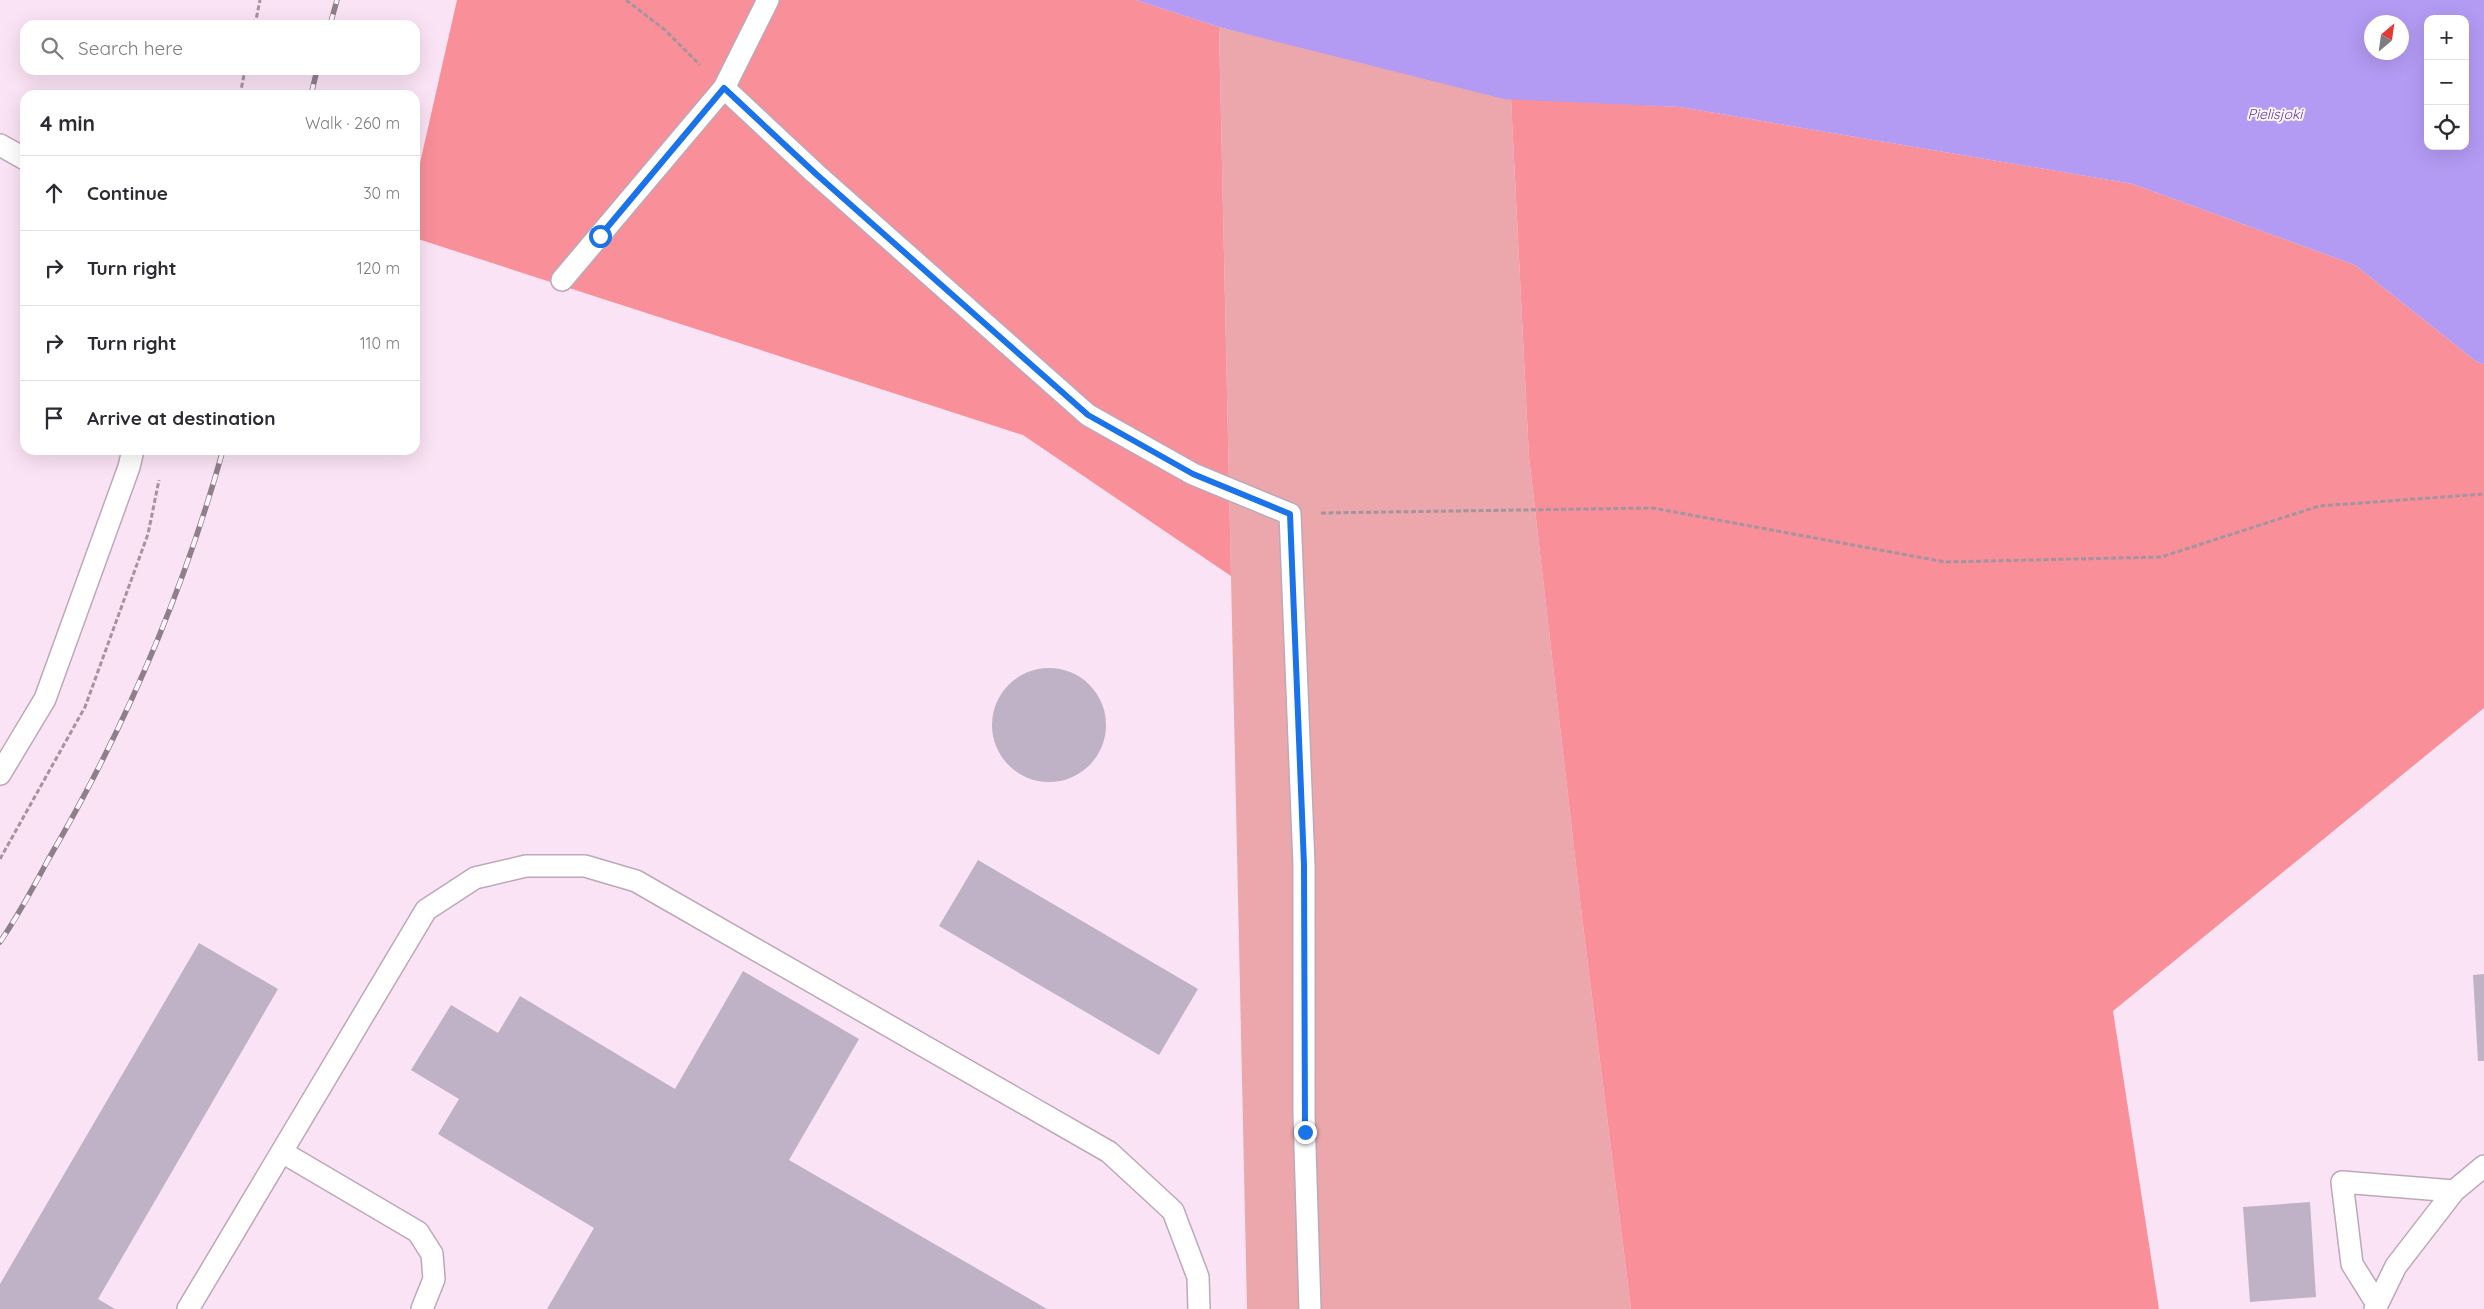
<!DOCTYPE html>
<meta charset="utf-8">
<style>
:root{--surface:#fff;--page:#f7f7f7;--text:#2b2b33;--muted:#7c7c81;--line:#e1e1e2}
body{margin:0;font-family:Quicksand,sans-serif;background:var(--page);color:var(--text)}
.controls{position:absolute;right:15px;top:15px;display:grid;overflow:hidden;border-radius:10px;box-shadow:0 5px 20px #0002}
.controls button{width:45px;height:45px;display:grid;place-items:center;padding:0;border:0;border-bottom:1px solid var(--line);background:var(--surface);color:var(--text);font:25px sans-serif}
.compass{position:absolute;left:2364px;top:15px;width:45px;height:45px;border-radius:50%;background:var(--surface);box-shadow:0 5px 20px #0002;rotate:29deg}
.stop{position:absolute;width:15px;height:15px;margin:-11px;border:4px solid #1a73e8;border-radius:50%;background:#fff}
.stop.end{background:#1a73e8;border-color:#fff;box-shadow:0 1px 5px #0008}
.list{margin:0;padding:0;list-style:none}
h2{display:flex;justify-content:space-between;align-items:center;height:65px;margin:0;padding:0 20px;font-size:21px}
h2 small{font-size:16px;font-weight:400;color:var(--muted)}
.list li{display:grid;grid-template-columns:32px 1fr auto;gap:15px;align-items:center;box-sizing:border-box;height:75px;padding:0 20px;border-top:1px solid var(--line)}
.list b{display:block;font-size:19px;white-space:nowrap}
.list em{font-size:16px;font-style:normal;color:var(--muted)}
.icon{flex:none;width:28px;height:28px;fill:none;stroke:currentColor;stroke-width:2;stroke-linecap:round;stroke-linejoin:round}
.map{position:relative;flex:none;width:2484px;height:1309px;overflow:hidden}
.search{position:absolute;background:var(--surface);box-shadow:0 5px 20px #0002;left:20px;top:20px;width:400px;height:55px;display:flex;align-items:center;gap:12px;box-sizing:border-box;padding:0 18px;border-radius:15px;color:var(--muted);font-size:19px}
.panel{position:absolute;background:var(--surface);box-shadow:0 5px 20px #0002;left:20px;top:90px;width:400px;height:365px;border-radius:15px}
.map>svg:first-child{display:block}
.green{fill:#eca7ac}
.forest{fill:#f88f99}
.water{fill:#b39af3;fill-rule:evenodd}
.building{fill:#bfb1c6}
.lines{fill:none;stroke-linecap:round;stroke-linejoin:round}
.lane-casing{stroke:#bda8b8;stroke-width:24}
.path{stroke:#a494a0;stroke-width:3;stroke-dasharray:5 2.5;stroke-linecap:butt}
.lane{stroke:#fff;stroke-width:21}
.rail-casing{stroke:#8e7f8a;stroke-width:5.5}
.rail{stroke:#fff5fc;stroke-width:4;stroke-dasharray:11;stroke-linecap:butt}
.route{stroke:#1a73e8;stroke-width:6}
.labels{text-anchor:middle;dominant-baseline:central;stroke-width:4;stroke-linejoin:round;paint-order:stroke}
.water-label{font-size:14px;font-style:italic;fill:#5d389e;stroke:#fff5fc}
</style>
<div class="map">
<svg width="2484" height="1309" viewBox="0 0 2484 1309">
<rect width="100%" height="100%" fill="#fae3f4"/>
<path class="green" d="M1219,27L1511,98L1529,457L1582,917L1631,1309H1247Z"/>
<path class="forest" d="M457,0H1136L1219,27L1231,576L1023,435L415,238V185Z
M1511,98L1680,107L2133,184L2355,265L2477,362L2484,364V708L2113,1011L2159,1309H1631L1582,917L1529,457Z"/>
<path class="water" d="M1136,0H2484V364L2477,362L2355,265L2133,184L1680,107L1504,99L1219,27ZM2428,19H2465V146H2428ZM2372,22H2402V52H2372Z"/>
<path class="building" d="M992 725a57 57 0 1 1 114 0a57 57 0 1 1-114 0Z
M978,860L1198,989L1159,1055L939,926Z
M199,943L278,989L98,1299L115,1309H0V1284Z
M743,971L859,1039L789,1160L1047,1309H547L594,1228L438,1134L459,1099L411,1070L451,1005L498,1033L520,996L675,1089Z
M2484,974V1061H2478L2473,975Z
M2310,1202L2316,1297L2250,1302L2243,1207Z"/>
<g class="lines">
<g class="lane-casing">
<path id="lane" d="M724,88L816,174L1088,415L1193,474L1290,514L1304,865V1114L1310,1309
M0,145L25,159
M562,280L724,88L768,0
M0,774L45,699L129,467L133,450
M282,1152L418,1232L432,1254L434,1279L422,1309
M2377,1304L2352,1264L2342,1182L2454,1191
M188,1309L426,910L475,878L526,866H585L636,881L1109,1152L1173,1211L1198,1277L1199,1309
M2375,1309L2396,1266L2454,1191L2484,1166"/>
</g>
<path class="path" d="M626,0L665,30L700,65
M255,25L260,0
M240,95L245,70
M1321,513L1653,508L1945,562L2161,557L2319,506L2484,494
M0,859L85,707L148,534L159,480"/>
<use href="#lane" class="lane"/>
<g class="rail-casing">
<path id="rail" d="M330,25L337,0
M311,95L317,70
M0,942C18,916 33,888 48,860C123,732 183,593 223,450"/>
</g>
<use href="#rail" class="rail"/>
</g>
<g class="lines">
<path class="route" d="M600,236L724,88L816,174L1088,415L1193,474L1290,514L1304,865L1305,1132"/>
</g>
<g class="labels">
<g class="water-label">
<text x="2275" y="114">Pielisjoki</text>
</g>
</g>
</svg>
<div class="controls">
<button>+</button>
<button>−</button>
<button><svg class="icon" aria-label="locate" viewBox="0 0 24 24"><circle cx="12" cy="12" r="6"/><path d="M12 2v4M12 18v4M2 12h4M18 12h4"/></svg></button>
</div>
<svg class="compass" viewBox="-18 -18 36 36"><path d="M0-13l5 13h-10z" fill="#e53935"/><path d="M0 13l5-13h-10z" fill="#7c7c81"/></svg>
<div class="stop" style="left:600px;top:236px"></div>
<div class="stop end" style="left:1305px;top:1132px"></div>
<div class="search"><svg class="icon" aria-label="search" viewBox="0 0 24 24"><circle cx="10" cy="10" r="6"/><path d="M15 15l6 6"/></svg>Search here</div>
<section class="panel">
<h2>4 min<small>Walk · 260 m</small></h2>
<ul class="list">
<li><svg class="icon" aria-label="ahead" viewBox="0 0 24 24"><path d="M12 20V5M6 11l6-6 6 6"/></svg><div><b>Continue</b></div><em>30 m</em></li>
<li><svg class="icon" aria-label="right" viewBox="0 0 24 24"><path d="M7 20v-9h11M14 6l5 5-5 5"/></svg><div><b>Turn right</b></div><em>120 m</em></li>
<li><svg class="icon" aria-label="right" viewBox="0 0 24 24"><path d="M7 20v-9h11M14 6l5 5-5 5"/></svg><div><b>Turn right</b></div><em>110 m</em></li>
<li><svg class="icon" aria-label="arrive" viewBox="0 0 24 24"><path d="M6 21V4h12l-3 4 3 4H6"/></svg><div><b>Arrive at destination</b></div></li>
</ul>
</section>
</div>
